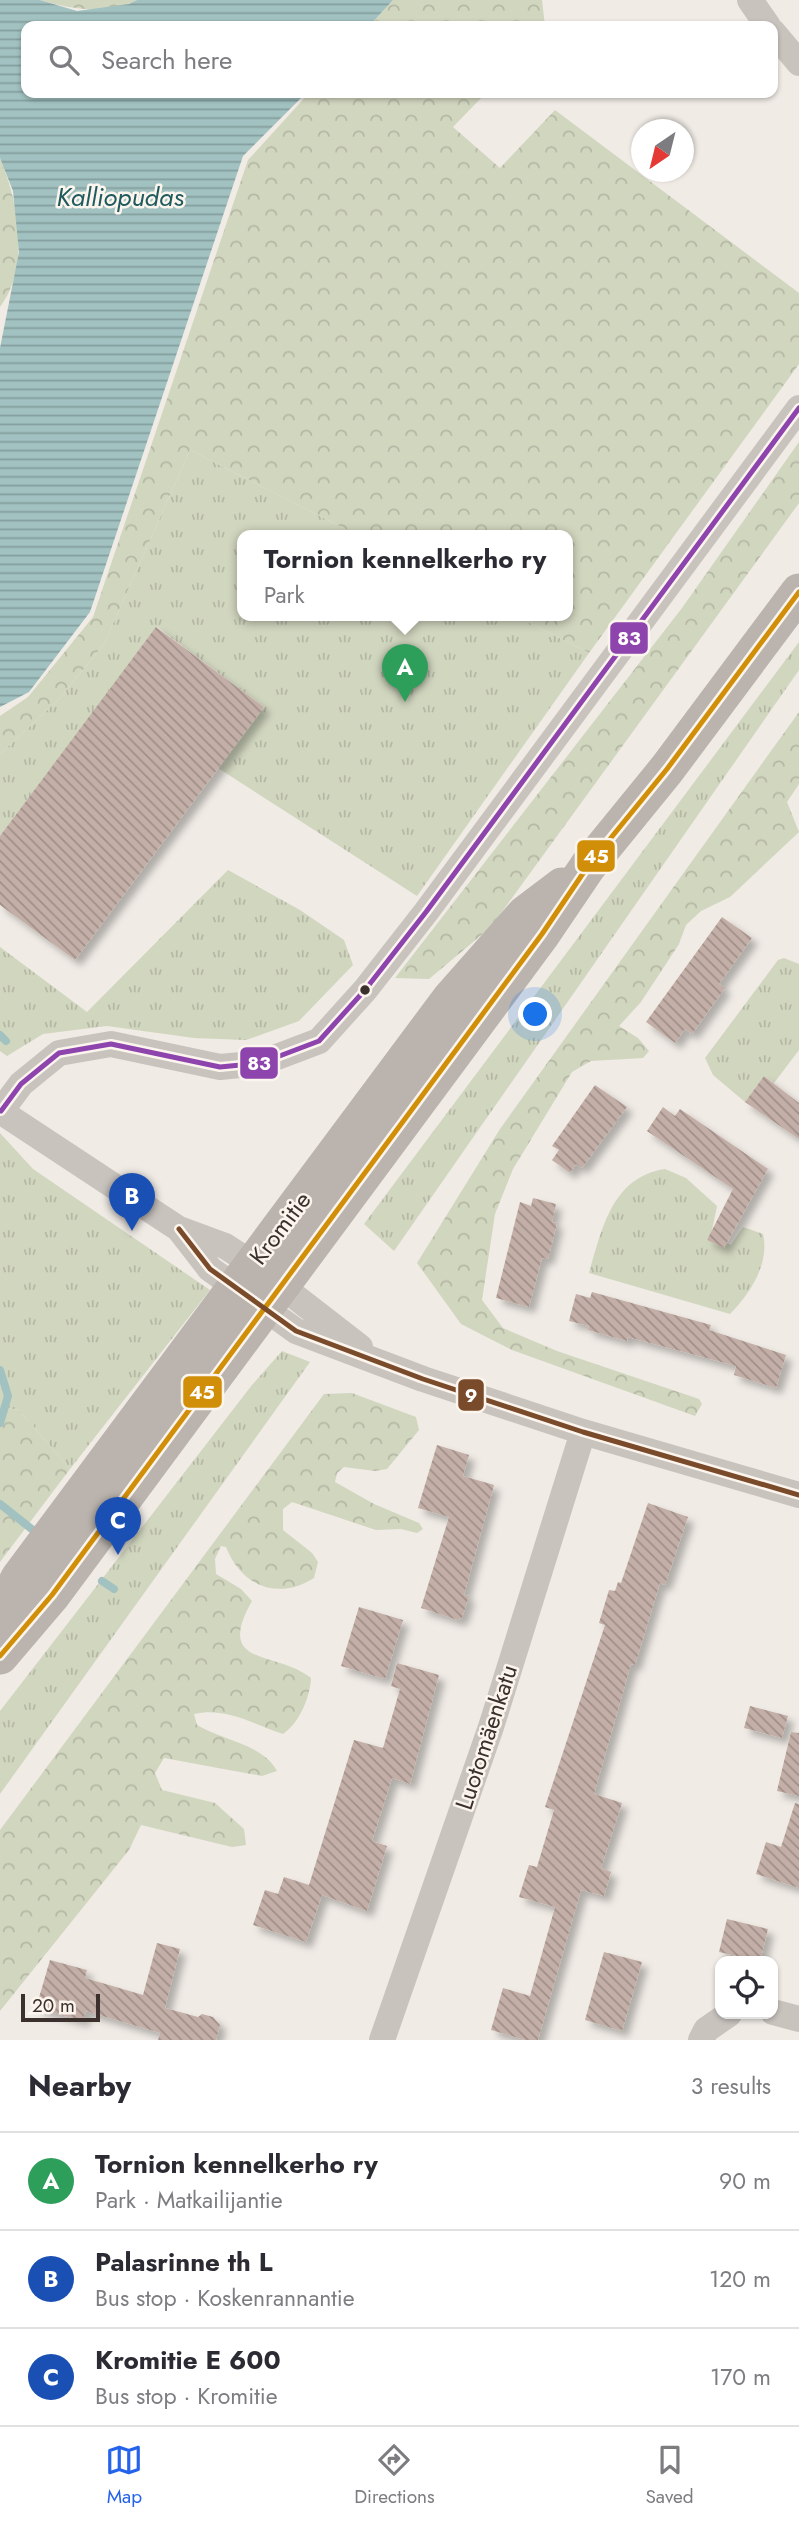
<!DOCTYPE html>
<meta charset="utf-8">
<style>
:root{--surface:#fff;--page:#f2f2f3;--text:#2b2b33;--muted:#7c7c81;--line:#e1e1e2;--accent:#2563eb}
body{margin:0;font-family:Jost,sans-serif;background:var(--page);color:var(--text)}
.controls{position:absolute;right:21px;bottom:21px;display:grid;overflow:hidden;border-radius:14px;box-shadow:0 2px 5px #0004}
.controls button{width:63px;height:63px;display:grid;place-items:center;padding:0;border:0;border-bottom:2px solid var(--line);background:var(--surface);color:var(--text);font:35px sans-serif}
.compass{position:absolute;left:631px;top:119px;width:63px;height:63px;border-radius:50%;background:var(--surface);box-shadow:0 2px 5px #0004;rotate:215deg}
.scale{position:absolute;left:21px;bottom:18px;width:79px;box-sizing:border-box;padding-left:7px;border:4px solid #3b302b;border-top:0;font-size:19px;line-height:24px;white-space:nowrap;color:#3b302b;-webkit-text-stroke:5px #fbf5ee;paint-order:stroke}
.you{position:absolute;left:536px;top:1015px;width:24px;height:24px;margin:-18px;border:5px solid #fff;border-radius:50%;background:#1a73e8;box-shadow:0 0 0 10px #1a73e833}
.badge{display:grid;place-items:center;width:46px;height:46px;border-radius:50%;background:var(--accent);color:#fff;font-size:23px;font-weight:700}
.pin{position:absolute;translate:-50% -58px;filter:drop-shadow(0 2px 4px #0008)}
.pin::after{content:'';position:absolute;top:37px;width:24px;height:21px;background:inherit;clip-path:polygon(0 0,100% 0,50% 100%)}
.popup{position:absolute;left:237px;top:530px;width:336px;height:91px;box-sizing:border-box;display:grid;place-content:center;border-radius:14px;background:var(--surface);filter:drop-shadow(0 2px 5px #0005);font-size:23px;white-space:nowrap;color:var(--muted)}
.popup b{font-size:26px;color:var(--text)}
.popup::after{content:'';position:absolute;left:50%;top:100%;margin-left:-14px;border:14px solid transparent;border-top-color:var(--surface)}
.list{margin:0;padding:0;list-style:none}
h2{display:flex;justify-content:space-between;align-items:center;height:91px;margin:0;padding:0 28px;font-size:30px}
h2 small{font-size:23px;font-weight:400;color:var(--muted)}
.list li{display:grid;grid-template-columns:46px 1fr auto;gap:21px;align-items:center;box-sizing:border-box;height:98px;padding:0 28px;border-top:2px solid var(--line)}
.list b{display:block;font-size:26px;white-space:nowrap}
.list p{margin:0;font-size:23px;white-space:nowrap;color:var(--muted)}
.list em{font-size:23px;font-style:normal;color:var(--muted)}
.icon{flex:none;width:38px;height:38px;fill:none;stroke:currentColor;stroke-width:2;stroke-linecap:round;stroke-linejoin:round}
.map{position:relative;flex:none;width:799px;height:2040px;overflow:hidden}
.search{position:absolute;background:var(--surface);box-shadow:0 2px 5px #0004;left:21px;right:21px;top:21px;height:77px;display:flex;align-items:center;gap:18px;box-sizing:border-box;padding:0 24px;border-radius:14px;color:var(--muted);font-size:26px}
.sheet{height:385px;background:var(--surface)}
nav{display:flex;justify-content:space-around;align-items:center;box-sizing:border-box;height:98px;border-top:2px solid var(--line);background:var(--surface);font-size:19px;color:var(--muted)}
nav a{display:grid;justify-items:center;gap:4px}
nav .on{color:var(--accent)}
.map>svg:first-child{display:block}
.grass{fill:url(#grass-tufts)}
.forest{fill:url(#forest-crowns)}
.water{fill:url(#water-rules)}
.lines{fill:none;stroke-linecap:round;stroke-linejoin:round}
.stream{stroke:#a1c2c1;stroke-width:8}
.building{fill:url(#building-back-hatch);filter:url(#shadow)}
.minor{stroke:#c9c3be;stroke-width:26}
.secondary{stroke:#bab3ae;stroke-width:37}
.bus-1-casing{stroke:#fbf5ee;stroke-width:10}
.bus-2-casing{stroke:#fbf5ee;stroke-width:10}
.bus-3-casing{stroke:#fbf5ee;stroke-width:10}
.bus-1{stroke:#d18e09;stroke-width:5}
.bus-2{stroke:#8e44ad;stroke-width:5}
.bus-3{stroke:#7a4b2a;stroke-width:5}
.bus-dot{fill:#3b302b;stroke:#fbf5ee;stroke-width:2.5}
.labels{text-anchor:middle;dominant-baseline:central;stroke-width:5;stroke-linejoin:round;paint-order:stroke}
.street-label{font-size:24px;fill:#3b302b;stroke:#fbf5ee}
.water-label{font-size:26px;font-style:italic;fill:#1f5a5e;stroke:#fbf5ee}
.line-badge{stroke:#fbf5ee;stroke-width:2.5}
.badge-label{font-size:19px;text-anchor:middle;font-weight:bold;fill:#fff}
</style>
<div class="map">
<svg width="799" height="2040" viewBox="0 0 799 2040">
<defs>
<pattern id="grass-tufts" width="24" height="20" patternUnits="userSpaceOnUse" patternTransform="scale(1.75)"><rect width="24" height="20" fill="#d1d6bf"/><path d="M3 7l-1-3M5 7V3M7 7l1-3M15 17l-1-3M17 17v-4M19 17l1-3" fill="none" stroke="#b4b8a4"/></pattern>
<pattern id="forest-crowns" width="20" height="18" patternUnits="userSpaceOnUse" patternTransform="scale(1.75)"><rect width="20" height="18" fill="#d1d6bf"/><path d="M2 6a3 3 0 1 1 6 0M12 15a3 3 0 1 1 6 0" fill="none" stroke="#b4b8a4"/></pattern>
<pattern id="water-rules" width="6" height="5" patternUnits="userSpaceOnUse" patternTransform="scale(1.75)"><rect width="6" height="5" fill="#a1c2c1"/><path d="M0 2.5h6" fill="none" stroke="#849e9d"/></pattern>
<pattern id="building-back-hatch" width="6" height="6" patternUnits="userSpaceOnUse" patternTransform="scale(1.75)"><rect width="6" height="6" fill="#c3afa7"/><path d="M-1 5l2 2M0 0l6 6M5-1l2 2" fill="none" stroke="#a08f88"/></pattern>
<filter id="shadow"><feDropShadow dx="6" dy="6" stdDeviation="3.5" flood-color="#0004"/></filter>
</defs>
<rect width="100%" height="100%" fill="#f0ebe5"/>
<path class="grass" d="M190,450L359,536H242V616H516L589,653L417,896L218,768L264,707L157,627L0,836V754L59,699L104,644Z
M799,642V670L394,1251L364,1224Z
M228,870L300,910L344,940L353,965L299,1021L246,1040L194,1038L107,1026L43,1034L7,1056L0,1051V947L87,1012Z
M784,958L799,964V1050L774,1083L764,1076L745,1102L713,1075L705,1058L778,960Z
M0,1133L33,1169L210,1290L70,1469L19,1410L0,1407Z
M665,1169L686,1178L717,1206L711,1235L731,1245L743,1227L763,1234C770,1263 750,1294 730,1314L589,1273C602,1229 612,1177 665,1169Z
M282,1351L310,1362L0,1794V1711L252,1385Z"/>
<path class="forest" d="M40,0H137C107,16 71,9 40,0Z
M393,0H542L545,26H369Z
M309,93H486L453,127L500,168L555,110L799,293V364L589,653L516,616H568V536H359L190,450L104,644L59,699L0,754V716L28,697L93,617L248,160Z
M0,158C18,202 31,265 0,307Z
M799,442V503L491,927L429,979L395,978L682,608Z
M799,712V784L787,802L799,832L730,897L701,911L686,925L679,944L641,1002L619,1026L638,1038L649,1051L643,1058L591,1061L572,1072L513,1169L495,1214L482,1300L503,1328L557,1351L699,1399L702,1404L695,1416L512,1350L461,1324L417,1263L500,1129Z
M352,1393L416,1417L419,1430L387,1469L375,1471L344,1467L337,1473L335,1482L374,1504L419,1523L423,1529L417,1533L401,1529L376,1530L292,1502L283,1509V1530L312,1553L318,1562L314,1578C278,1601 241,1586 226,1547L221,1546L215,1559L216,1574L241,1589L252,1601C214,1668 276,1650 311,1678C310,1698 299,1723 283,1734C253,1724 226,1707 194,1714L197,1725C221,1740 263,1744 277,1771L262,1776L164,1758L155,1773L162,1790L215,1803L244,1829L246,1845L232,1847L141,1825L129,1850L0,2011V1830L324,1394Z
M0,1407L19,1410L70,1469L0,1562Z"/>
<path class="water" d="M0,0H40L77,11L129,4L137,0H393L369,26H26V93H306L243,156L90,612L29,692L0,707V348L19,252L13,191L0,158Z"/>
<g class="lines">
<path class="stream" d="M0,1035L6,1041
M0,1370L8,1396L0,1423
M0,1504L38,1534
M102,1581L114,1589"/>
</g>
<path class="building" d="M156,627L264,707L75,960L0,905V836Z
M722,917L752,938L719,984L725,988L692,1034L685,1029L675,1043L646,1022Z
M764,1076L799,1103V1139L745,1102Z
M595,1085L627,1107L582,1168L576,1164L570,1173L552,1160L559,1150L552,1146Z
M663,1107L675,1116L680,1109L768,1169L724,1248L707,1240L733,1189L647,1131Z
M533,1198L556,1204L552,1222L557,1223L548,1259L542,1258L529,1307L496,1298L520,1202L531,1206Z
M592,1292L711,1325L709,1330L786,1355L776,1388L734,1375L736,1366L628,1337L627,1341L588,1330L589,1326L569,1321L576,1294L590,1298Z
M437,1445L469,1455L463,1476L494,1485L464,1595L469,1596L462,1618L458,1620L421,1608L449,1517L418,1508Z
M648,1503L688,1517L665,1585L660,1583L635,1665L631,1664L594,1794L622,1803L601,1868L611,1872L604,1896L581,1890L538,2040H525L491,2030L503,1988L530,1996L555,1907L519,1897L529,1865L537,1867L554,1810L545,1807L605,1625L599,1623L609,1590L615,1591L618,1582L621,1583Z
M359,1607L403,1620L385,1679L341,1666Z
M397,1663L439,1675L410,1784L392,1778L372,1841L387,1846L367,1911L322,1895L306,1942L253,1925L265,1890L278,1894L284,1877L309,1885L354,1740L383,1748L400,1689L391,1686Z
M750,1706L788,1716L782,1738L744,1728Z
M791,1732L799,1733V1796L777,1791Z
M795,1803L799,1804V1888L756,1874L766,1842L781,1847Z
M727,1919L768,1929L760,1961L719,1952Z
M157,1943L180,1949L165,2008L198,2017L202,2014L213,2017L220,2025L216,2040H158L160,2033L86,2011L83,2021L36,2008L50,1960L87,1970L85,1978L143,1995Z
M604,1952L642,1962L622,2031L585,2020Z"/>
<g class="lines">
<path class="minor" d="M750,0L768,26
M773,32L799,63
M0,1111L179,1229L225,1246L253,1264L360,1347
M1,1111L21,1084L59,1053L111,1044L220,1067L261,1063L319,1041L365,990L426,912L799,408
M179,1229L210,1269L296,1331L423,1379L583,1432L799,1495
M773,2012L799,2019
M382,2040L491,1727L583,1432
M701,2040L706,2030L729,2014"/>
<path class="secondary" d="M0,1615L19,1578L450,999L525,914L562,886
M0,1656L52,1595L542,934L588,866L667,769L799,592"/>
<g class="bus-1-casing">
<path id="bus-1" d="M0,1656L52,1595L542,934L588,866L667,769L799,592"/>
</g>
<g class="bus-2-casing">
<path id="bus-2" d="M1,1111L21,1084L59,1053L111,1044L220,1067L261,1063L319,1041L365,990L426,912L799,408"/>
</g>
<g class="bus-3-casing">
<path id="bus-3" d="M179,1229L210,1269L296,1331L423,1379L583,1432L799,1495"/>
</g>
<use href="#bus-1" class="bus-1"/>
<use href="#bus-2" class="bus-2"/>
<use href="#bus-3" class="bus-3"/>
</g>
<circle class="bus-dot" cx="365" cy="990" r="6"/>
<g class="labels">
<g class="street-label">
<text transform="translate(280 1228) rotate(-53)">Kromitie</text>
<text transform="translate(486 1737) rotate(-72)">Luotomäenkatu</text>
</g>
<g class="water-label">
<text x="120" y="197">Kalliopudas</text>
</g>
</g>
<g class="line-badge">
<rect x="609" y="621" width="40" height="34" rx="7" fill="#8e44ad"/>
<rect x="576" y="839" width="40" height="34" rx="7" fill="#d18e09"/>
<rect x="239" y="1046" width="40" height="34" rx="7" fill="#8e44ad"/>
<rect x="182" y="1375" width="41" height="34" rx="7" fill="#d18e09"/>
<rect x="457" y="1378" width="28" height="34" rx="7" fill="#7a4b2a"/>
</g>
<g class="badge-label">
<text x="629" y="645">83</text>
<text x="596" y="863">45</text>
<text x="259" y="1070">83</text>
<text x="202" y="1399">45</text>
<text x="471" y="1402">9</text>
</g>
</svg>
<div class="controls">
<button><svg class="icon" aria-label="locate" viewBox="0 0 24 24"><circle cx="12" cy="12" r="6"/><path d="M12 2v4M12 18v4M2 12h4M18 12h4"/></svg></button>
</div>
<svg class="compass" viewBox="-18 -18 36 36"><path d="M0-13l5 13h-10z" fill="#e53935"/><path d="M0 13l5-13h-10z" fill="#7c7c81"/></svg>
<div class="scale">20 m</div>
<div class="you"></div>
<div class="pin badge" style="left:405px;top:702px;background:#2e9e5b">A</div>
<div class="popup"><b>Tornion kennelkerho ry</b>Park</div>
<div class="pin badge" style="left:132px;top:1231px;background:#1a4fb4">B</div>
<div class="pin badge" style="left:118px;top:1555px;background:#1a4fb4">C</div>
<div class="search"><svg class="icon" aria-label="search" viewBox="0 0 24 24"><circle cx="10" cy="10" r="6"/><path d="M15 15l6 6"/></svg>Search here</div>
</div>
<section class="sheet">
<h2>Nearby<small>3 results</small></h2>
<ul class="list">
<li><span class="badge" style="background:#2e9e5b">A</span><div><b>Tornion kennelkerho ry</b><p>Park · Matkailijantie</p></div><em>90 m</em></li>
<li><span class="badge" style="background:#1a4fb4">B</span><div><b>Palasrinne th L</b><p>Bus stop · Koskenrannantie</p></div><em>120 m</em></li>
<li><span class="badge" style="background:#1a4fb4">C</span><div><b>Kromitie E 600</b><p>Bus stop · Kromitie</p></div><em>170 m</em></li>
</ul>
</section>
<nav>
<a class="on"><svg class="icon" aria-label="map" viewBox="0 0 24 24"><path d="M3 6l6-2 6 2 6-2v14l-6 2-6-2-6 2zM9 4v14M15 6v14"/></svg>Map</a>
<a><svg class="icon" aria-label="directions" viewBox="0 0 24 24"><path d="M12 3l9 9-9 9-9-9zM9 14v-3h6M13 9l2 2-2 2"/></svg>Directions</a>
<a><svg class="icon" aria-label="saved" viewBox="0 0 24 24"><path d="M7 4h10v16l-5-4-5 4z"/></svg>Saved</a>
</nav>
